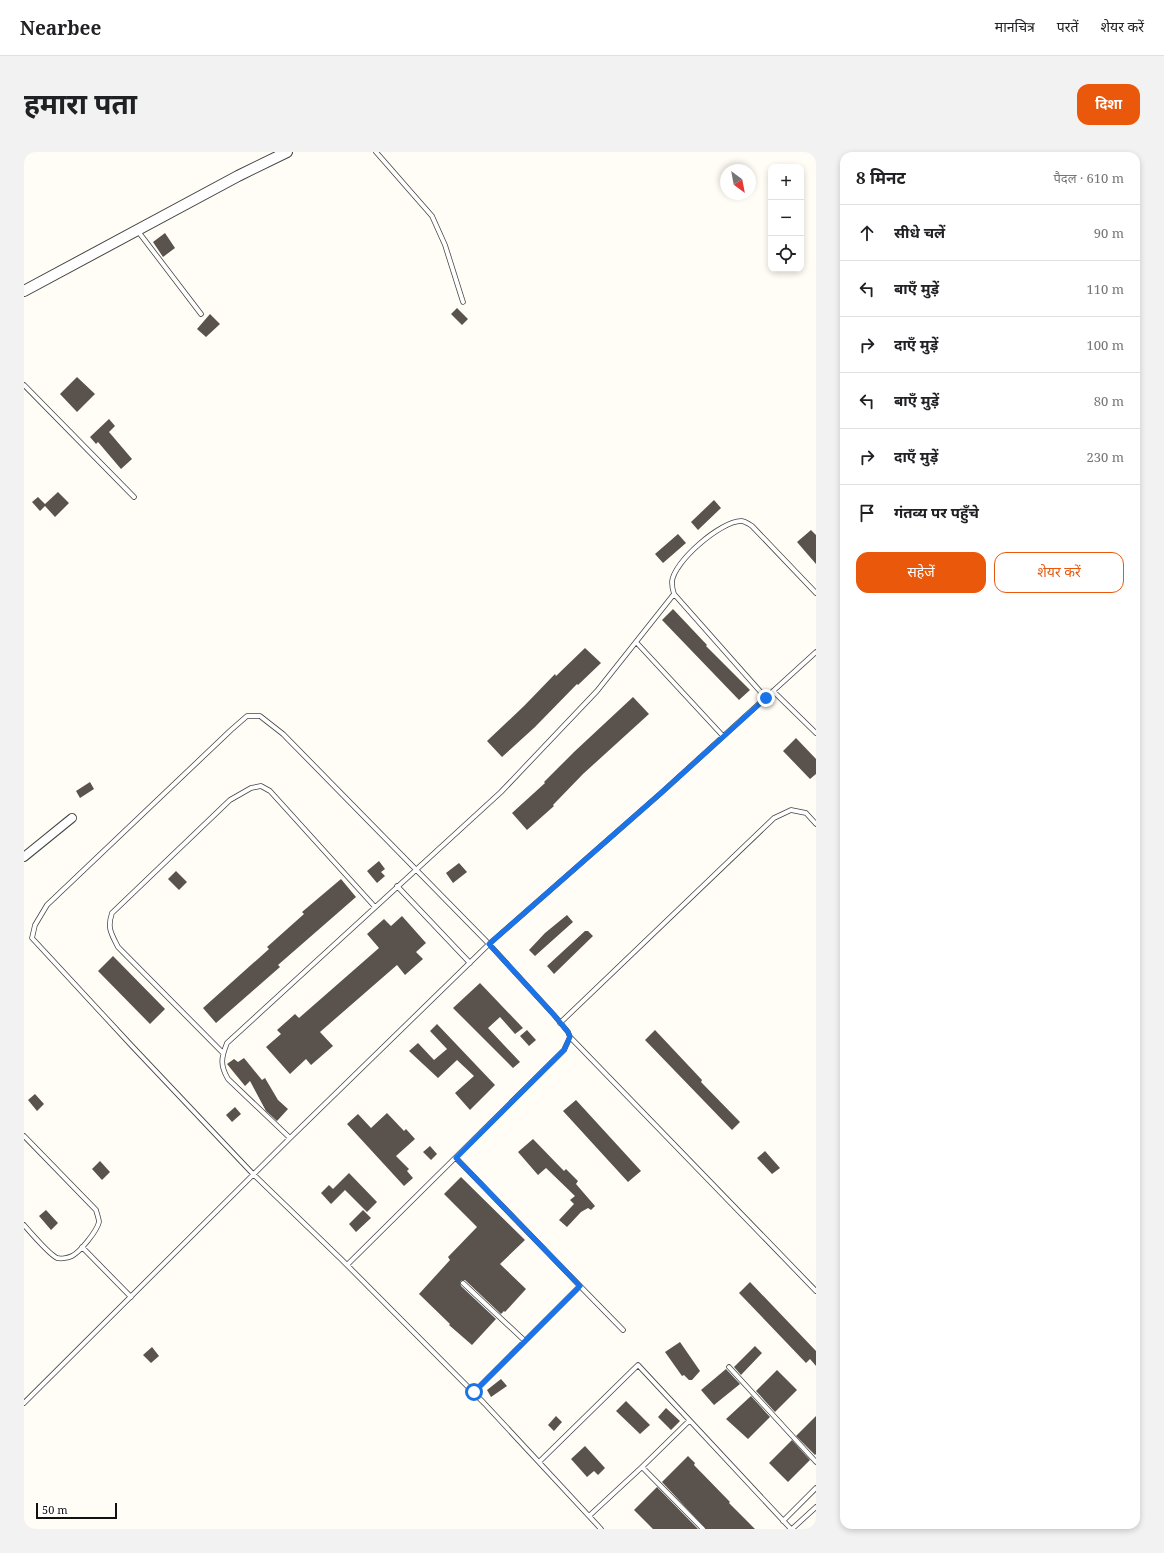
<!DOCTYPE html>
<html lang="hi">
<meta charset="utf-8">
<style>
:root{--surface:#fff;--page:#f2f2f2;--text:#202124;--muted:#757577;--line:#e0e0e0;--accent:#ea580c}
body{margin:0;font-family:"Noto Serif","Noto Sans Devanagari",serif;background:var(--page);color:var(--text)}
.controls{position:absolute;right:12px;top:12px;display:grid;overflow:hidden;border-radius:8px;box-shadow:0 2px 6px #0003}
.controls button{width:36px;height:36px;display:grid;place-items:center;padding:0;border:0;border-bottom:1px solid var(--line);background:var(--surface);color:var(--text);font:20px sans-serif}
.compass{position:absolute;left:696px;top:12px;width:36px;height:36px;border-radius:50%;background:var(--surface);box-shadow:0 2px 6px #0003;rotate:148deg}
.scale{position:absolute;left:12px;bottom:10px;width:81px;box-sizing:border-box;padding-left:4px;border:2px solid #111;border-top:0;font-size:11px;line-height:14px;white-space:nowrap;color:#111;-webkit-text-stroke:3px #fff;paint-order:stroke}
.stop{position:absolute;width:12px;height:12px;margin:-9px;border:3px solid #1a73e8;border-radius:50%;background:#fff}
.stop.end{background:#1a73e8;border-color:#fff;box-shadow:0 1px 4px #0008}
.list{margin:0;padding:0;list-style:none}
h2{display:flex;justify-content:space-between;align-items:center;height:52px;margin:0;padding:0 16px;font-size:17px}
h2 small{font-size:13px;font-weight:400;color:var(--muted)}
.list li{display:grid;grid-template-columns:26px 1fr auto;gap:12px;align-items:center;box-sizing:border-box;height:56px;padding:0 16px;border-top:1px solid var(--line)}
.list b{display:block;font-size:15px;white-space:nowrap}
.list em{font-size:13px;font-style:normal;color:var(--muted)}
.actions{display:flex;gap:8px;padding:12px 16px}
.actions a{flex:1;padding:9px 0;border:1px solid var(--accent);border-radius:12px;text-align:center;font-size:14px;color:var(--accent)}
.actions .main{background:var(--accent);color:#fff}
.icon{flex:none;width:22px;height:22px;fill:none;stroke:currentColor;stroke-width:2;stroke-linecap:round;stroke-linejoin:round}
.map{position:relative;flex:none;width:792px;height:1377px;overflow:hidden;border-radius:12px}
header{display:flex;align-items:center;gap:24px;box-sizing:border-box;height:56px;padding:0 20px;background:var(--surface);border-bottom:1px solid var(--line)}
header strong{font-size:19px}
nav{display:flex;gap:22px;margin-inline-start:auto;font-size:14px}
.intro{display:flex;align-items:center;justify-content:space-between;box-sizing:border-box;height:96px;padding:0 24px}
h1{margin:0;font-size:28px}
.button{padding:10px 18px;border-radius:12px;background:var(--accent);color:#fff;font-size:14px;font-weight:700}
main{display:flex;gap:24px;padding:0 24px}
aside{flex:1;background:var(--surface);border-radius:12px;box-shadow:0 2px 6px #0003}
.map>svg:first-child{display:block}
.building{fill:#5a524d}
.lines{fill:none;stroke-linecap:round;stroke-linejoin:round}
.service-casing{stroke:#444;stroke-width:5.5}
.minor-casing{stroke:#444;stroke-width:10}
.tertiary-casing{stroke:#444;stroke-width:12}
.service{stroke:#fff;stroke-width:4}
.minor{stroke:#fff;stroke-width:8}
.tertiary{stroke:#fff;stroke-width:10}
.route{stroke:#1a73e8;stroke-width:5}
</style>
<header>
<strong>Nearbee</strong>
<nav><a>मानचित्र</a><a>परतें</a><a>शेयर करें</a></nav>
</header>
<div class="intro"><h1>हमारा पता</h1><a class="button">दिशा</a></div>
<main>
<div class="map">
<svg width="792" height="1377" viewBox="0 0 792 1377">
<rect width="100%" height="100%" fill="#fffdf5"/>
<path class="building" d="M141,81L151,96L139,105L129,90Z
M433,156L444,167L438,173L427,162Z
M186,162L196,172L182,185L173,177Z
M53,225L71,242L53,260L36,242Z
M85,267L91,274L85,280L108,307L97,317L74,290L72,292L66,285Z
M34,340L45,351L31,365L21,354L16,359L8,350L14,345L21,352Z
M690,348L697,356L674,378L667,370Z
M787,378L792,383V412L773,390Z
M654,382L662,391L639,411L631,402Z
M649,457L683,493L682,494L726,538L715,548L638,468Z
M561,496L577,511L554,533L553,532L511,575L478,605L463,589L500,554L531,522L532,524Z
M609,545L625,562L559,622L529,653L530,654L503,678L488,661L521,631L520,630L550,600Z
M772,586L792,607V622L786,627L759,599Z
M66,630L70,637L56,646L52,639Z
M355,709L361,717L357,720L361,724L353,731L343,719Z
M435,711L443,720L429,731L422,721Z
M152,719L163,730L155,738L144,727Z
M317,727L332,745L254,813L256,815L192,871L179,856L245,797L243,795L280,762L278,760Z
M543,763L549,770L511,804L505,798L521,781Z
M378,764L402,791L392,800L399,807L381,823L373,813L296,880L309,894L287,913L282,907L266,922L242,895L257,882L253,878L271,862L275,866L355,796L343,782L360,767L367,774Z
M561,779H564L569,784L530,822L523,814Z
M89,804L141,857L126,872L74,819Z
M456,831L499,876L491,882L476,865L464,876L496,910L489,916L429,856Z
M413,872L471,933L446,958L431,941L450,924L433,908L414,926L385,899L394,891L410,908L423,897L406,879Z
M503,878L512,888L505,894L496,884Z
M631,878L678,928L677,930L716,970L708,978L621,888Z
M220,906L238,928L241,926L254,948L264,957L253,969L242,959L226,929L221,934L203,912L210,907L214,910Z
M11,942L20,952L13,959L4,948Z
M552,948L617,1019L604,1030L539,959Z
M211,955L217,962L208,970L202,963Z
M363,961L380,979L382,977L391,987L372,1004L385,1017L383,1019L389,1026L380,1034L323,972L334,962L347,976Z
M509,987L540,1019L542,1017L554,1029L552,1032L571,1054L567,1058L564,1056L557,1060L543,1075L535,1068L550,1052L546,1048L551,1044L522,1016L514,1023L494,1000Z
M406,994L413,1002L407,1008L399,1000Z
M741,999L756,1016L748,1022L733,1006Z
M76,1009L86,1020L78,1028L68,1017Z
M325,1021L353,1050L343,1060L321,1038L307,1052L297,1041L305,1033L309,1037Z
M437,1025L501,1088L476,1112L502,1137L481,1160L480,1159L477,1162L441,1128H438L436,1130L437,1134L472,1167L448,1193L425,1173L426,1172L395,1142L426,1108L424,1105L453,1075L420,1042Z
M22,1058L34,1071L27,1078L15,1064Z
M339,1058L347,1066L332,1080L325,1072Z
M726,1130L792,1199V1214L786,1207L782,1211L715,1141Z
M656,1190L676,1219L668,1228H665L660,1223L658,1224L641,1200Z
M731,1194L738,1201L717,1223L710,1215Z
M128,1195L135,1204L127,1211L119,1203Z
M702,1217L716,1232L690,1253L677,1238Z
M753,1218L773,1238L751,1260L732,1239Z
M477,1227L483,1234L467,1245L463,1238Z
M727,1244L746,1265L724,1287L702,1267Z
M602,1249L626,1273L616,1282L592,1259Z
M642,1256L656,1269L647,1278L634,1265Z
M532,1264L538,1270L530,1279L524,1273Z
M792,1264V1302L791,1303L772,1284Z
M768,1288L786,1308L764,1330L745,1311Z
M561,1294L581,1316L574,1323L570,1319L563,1325L547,1307Z
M664,1304L671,1311L670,1313L706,1350L705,1351L731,1377H682L638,1330Z
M633,1335L674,1377H629L610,1358Z"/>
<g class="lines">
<g class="service-casing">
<path id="service" d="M352,0L408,64L421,93L439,150
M113,78L177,162
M0,233L110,345
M612,490L699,584
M749,539L792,581
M742,546L650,442C649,439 648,434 648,430C649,410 697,369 717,369C720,369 725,372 728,374L792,441
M373,734L446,811
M536,871L750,666L767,658L782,661L792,672
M199,901L94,795C87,781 83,776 88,761L206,648L227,636L237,634L246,639L351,755
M0,984L72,1058C73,1062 75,1067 75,1070C73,1079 56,1100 48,1104C44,1106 37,1107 33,1106C25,1102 7,1081 0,1073
M266,986L465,792L637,641L792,500
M432,1006L556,1134L450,1240
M58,1095L107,1145
M323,1113L540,898L546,885
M439,1131L501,1189
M556,1134L599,1178
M705,1215L792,1310
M0,1251L266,986L204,927C196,913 197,906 203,891L477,640L573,539L650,442
M515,1310L614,1213L767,1377
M618,1315L679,1377
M565,1364L618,1315L665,1269
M759,1369L792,1336
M577,1377L460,1251L317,1107L229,1022L107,893L8,786L11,773L23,753L207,578L223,564H236L259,582L465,792L530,863L544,880L546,885L792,1139
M768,1377L792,1355"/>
</g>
<g class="minor-casing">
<path id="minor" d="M0,705L48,666"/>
</g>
<g class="tertiary-casing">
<path id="tertiary" d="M0,139L214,24L263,0"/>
</g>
<use href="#service" class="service"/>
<use href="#minor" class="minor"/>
<use href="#tertiary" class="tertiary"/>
</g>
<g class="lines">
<path class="route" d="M450,1240L556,1134L432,1006L540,898L546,885L544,880L530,863L465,792L637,641L742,546"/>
</g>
</svg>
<div class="controls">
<button>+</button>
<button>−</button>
<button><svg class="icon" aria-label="locate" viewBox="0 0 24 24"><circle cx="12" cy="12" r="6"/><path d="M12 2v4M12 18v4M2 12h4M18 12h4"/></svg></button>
</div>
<svg class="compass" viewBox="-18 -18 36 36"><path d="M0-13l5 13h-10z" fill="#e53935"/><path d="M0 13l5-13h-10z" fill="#757577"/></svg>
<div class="scale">50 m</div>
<div class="stop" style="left:450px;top:1240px"></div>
<div class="stop end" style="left:742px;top:546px"></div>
</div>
<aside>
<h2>8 मिनट<small>पैदल · 610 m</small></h2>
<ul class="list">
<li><svg class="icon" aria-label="ahead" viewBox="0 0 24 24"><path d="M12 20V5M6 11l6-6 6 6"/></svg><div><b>सीधे चलें</b></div><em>90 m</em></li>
<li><svg class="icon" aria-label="left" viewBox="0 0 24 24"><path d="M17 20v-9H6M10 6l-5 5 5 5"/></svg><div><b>बाएँ मुड़ें</b></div><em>110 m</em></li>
<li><svg class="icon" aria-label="right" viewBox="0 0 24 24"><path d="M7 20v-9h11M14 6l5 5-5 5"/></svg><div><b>दाएँ मुड़ें</b></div><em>100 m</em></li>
<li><svg class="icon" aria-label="left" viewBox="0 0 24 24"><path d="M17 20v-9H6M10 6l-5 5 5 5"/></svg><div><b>बाएँ मुड़ें</b></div><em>80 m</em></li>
<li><svg class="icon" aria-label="right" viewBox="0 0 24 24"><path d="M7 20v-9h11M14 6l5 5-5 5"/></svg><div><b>दाएँ मुड़ें</b></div><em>230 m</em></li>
<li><svg class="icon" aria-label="arrive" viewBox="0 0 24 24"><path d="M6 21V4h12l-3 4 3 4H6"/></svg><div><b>गंतव्य पर पहुँचे</b></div></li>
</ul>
<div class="actions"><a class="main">सहेजें</a><a>शेयर करें</a></div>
</aside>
</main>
